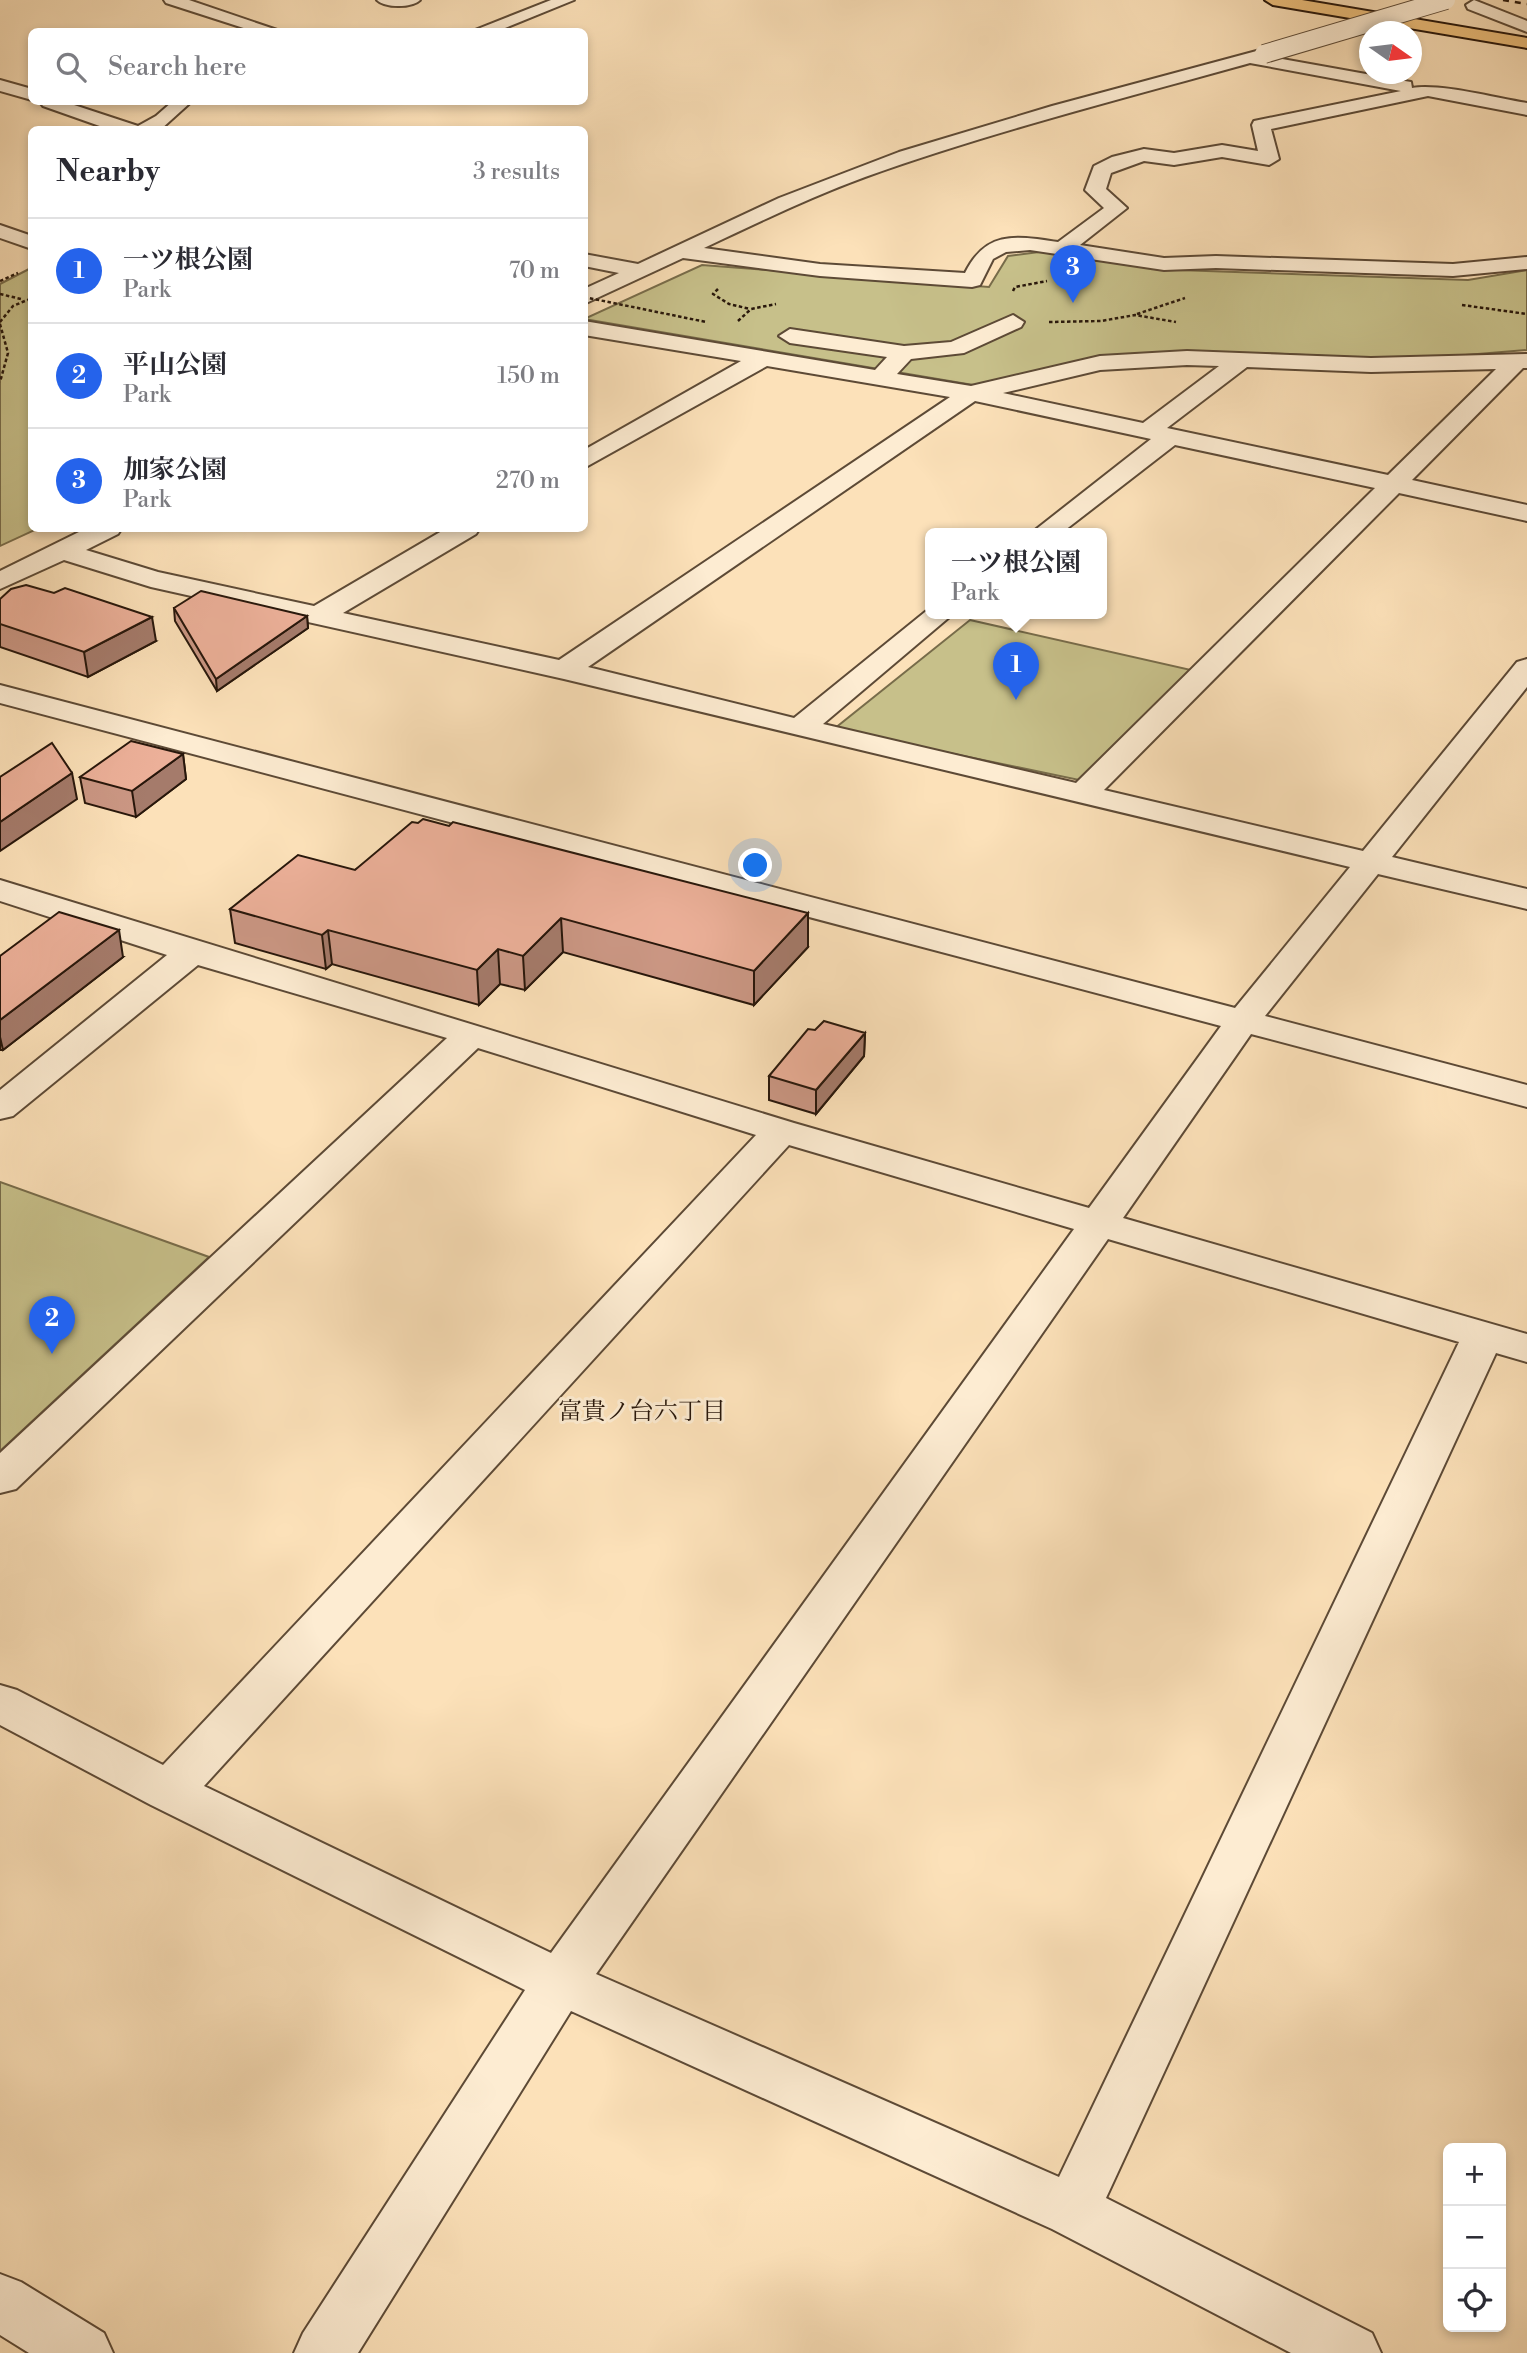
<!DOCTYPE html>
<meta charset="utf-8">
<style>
:root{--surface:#fff;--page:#f2f2f3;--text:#2b2b33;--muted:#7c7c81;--line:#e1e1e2;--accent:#2563eb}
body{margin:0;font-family:"Libre Bodoni","Noto Serif JP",serif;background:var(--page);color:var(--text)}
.controls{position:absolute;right:21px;bottom:21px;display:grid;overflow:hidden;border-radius:10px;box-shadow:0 4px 10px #0003}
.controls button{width:63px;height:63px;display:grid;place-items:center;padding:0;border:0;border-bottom:2px solid var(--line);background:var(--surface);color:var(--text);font:35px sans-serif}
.compass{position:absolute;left:1359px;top:21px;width:63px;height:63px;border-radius:50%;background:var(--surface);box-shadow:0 4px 10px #0003;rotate:104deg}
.you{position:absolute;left:756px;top:866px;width:24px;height:24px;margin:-18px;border:5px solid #fff;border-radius:50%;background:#1a73e8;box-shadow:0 0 0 10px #1a73e833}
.badge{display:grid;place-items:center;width:46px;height:46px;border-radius:50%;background:var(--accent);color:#fff;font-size:23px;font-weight:700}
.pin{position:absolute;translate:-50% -58px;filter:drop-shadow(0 2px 4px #0008)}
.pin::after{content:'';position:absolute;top:37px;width:24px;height:21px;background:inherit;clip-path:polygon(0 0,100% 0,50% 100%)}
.popup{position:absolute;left:925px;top:528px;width:182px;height:91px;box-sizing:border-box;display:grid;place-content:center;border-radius:10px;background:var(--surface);filter:drop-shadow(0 2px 5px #0005);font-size:23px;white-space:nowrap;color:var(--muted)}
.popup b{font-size:26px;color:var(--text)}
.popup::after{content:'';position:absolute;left:50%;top:100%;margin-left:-14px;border:14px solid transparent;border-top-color:var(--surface)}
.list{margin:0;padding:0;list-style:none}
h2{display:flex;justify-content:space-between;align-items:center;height:91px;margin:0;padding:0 28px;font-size:30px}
h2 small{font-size:23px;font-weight:400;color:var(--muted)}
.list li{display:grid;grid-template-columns:46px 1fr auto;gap:21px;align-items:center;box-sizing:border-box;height:105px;padding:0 28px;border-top:2px solid var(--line)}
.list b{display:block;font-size:26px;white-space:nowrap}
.list p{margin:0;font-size:23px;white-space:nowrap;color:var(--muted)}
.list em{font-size:23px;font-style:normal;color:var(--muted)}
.icon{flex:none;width:38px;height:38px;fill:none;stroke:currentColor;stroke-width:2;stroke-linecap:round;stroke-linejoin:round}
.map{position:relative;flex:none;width:1527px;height:2353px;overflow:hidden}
.search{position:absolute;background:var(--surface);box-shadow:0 4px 10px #0003;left:28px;top:28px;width:560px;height:77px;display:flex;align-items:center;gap:18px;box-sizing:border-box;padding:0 24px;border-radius:10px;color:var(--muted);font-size:26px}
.panel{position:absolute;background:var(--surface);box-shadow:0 4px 10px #0003;left:28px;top:126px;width:560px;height:406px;border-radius:10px}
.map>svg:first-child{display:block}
.green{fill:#c7c08a;stroke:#786c4a;stroke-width:2}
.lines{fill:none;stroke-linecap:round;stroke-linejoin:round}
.minor-casing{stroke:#5d4a36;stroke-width:4}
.highway-casing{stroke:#28170b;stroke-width:4}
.path{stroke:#28170b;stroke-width:2.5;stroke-dasharray:3.5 2.5;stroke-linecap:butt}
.minor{fill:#fdecd2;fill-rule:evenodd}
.highway{fill:#eec07c;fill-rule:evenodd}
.rail{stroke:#28170b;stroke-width:2.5;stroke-dasharray:6 6;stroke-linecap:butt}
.minor-bridge-casing{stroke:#5d4a36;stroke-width:20;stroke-linecap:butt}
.path-bridge{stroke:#28170b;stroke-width:2.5;stroke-dasharray:3.5 2.5;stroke-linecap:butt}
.minor-bridge{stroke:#fdecd2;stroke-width:18}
.wall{fill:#cb9784;stroke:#28170b;stroke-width:2}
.shaded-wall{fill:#a57b6b;stroke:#28170b;stroke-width:2}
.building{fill:#ecb099;stroke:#28170b;stroke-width:2}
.labels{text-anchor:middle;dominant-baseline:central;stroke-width:6;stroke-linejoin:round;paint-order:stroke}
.neighbourhood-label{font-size:24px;fill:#28170b;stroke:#fdecd2}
</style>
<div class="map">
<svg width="1527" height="2353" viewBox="0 0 1527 2353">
<rect width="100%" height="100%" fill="#fce1b9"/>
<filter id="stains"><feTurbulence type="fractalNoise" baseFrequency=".00286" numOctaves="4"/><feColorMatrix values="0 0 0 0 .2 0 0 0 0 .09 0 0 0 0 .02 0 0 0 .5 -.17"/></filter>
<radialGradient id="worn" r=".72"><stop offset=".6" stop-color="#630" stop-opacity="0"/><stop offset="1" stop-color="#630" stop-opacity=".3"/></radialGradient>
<path class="green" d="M1047,251L1177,270L1468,280L1527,270V350L1405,360L1263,353L1161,354L979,386L584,319L702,265L989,287L1008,256Z
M31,268L32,528L37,529L0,546V284Z
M970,620L1191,670L1079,780L834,729Z
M0,1182L209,1257L0,1451Z"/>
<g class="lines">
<g class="minor-casing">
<path id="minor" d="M164,0H189L283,32H256L166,3Z
M377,0H420C412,8 385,8 377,0Z
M551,0H574L495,32H470Z
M1474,0L1527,21V32L1468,9L1466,5Z
M1264,49L1270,50L1271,57L1405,81L1411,82L1412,88C1440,83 1496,98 1527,103V115L1428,96L1271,129L1279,159L1269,165L1222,157L1174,165L1144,161L1111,173L1106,189L1127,208L1080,245L1164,258L1216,256L1453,264L1527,257V269L1453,276L1216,268L1164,270L1030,250L1006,252L993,259L980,285L972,287L820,276L683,258L584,304V289L619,273L584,266V254L638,264L779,198L899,152L1052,106ZM1250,63L1401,91L1254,121L1252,125L1258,151L1222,145L1174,153L1144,149L1112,157L1094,166L1085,190L1104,208L1058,242C1016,236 986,230 965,273L820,264L704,248C757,223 810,197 865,177C991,132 1121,99 1250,63Z
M0,80L32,89V100L0,91Z
M40,102H65L138,126L156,116L172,102H191L160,130H111L43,106Z
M0,225L32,236V249L0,238Z
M1013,315L1024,322L1021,327L964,353L911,359L897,374L971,386L1100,356L1187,351L1371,358L1527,354V368H1523L1412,480L1527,505V521L1399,493L1104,790L1363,851L1517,662L1527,659V687L1392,857L1527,889V909L1378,874L1265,1016L1527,1085V1107L1251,1034L1123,1218L1527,1334V1362L1496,1353L1106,2198L1372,2333L1381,2353H1291L1052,2229L571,2011L358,2353H294L303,2333L525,1990L151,1805L0,1725V1685L17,1690L163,1765L756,1135L478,1048L16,1489L0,1493V1453L447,1038L198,965L13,1116L0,1119V1090L167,955L0,901V880L794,1123L1089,1208L1221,1026L0,703V685L1235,1008L1350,867L564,679L151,587L64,560L0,589V571L87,528H122L118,534L86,550L158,572L314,606L447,528H480L476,534L343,613L559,660L950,397L767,366L584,468V450L741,361L584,335V321L875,370L887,357L790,343L779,336L790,329L904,346L951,342ZM1187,365L1219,366L1143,423L1003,393L1100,370ZM1247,367L1371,372L1496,369L1388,475L1167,428ZM975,401L1151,439L1030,534H1060L1175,445L1375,488L1076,783L823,724L953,614H930V608L794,718L588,667ZM789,1145L1074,1229L551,1953L204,1786ZM1108,1239L1459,1342L1059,2177L596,1974Z
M0,2274L21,2282L104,2333L113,2353H29L0,2335Z"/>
</g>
<g class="highway-casing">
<path id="highway" d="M1265,0H1302L1527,38V48L1273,5Z"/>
</g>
<path class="path" d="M0,281L18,273
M718,289L713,294L729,304L750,309
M1013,291L1015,287L1047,281
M0,294L21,299
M1462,305L1527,314
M1137,314L1185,298
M738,321L751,309L776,304
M0,322L13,306L32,298
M1049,322L1101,321L1135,315L1176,322
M0,324L8,353L0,382"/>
<use href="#minor" class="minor"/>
<use href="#highway" class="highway"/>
<path class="rail" d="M1503,0L1527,4"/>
<g class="minor-bridge-casing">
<path id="minor-bridge" d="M1264,54L1446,0"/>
</g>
<path class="path-bridge" d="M584,297L706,322"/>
<use href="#minor-bridge" class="minor-bridge"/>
</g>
<path class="wall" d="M0,599L156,641L88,677L0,647Z
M174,608L307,616L308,628L217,691L175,621Z
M183,754L186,779L136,817L85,803L80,777Z
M418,823L808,947L754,1005L563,952L525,990L500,984L479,1005L332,964L326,969L235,943L230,909L355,870Z
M0,956L123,957L3,1050H0Z
M815,1030L865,1033L864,1056L816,1114L769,1100V1076Z"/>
<path class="shaded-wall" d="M307,616L308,628L217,691L216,679Z
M152,617L156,641L88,677L84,652Z
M183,754L186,779L136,817L132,791Z
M72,773L77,799L0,851V822Z
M808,913V947L754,1005V971Z
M561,918L563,952L525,990L523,956Z
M119,930L123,957L3,1050L0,1037V1020Z
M328,930L332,964L326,969L322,935Z
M498,949L500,984L479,1005L477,970Z
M865,1033L864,1056L816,1114V1090Z"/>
<path class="building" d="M26,585L54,593L65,588L152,617L84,652L0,624V599L11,589Z
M201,591L307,616L216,679L174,608Z
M131,741L183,754L132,791L80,777Z
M52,743L72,773L0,822V777Z
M423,819L449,826L453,822L808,913L754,971L561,918L523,956L498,949L477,970L328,930L322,935L230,909L298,855L355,870L412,822L418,823Z
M59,912L119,930L0,1020V956Z
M824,1021L865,1033L816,1090L769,1076L808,1029L815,1030Z"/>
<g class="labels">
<g class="neighbourhood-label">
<text x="642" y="1412">富貴ノ台六丁目</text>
</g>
</g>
<rect width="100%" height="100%" filter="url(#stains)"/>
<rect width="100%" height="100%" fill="url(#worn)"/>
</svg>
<div class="controls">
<button>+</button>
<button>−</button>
<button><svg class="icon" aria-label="locate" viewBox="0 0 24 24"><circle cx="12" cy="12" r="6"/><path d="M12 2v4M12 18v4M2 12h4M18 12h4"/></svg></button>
</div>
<svg class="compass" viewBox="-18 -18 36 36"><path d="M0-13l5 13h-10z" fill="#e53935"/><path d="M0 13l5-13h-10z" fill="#7c7c81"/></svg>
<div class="you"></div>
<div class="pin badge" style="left:1016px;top:700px">1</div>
<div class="popup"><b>一ツ根公園</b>Park</div>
<div class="pin badge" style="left:52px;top:1354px">2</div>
<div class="pin badge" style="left:1073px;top:303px">3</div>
<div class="search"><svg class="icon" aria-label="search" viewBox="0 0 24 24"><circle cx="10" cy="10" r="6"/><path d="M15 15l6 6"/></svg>Search here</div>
<section class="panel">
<h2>Nearby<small>3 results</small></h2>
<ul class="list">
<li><span class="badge">1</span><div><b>一ツ根公園</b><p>Park</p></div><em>70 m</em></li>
<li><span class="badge">2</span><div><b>平山公園</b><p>Park</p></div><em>150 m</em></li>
<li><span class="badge">3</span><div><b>加家公園</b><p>Park</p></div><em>270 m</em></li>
</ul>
</section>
</div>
